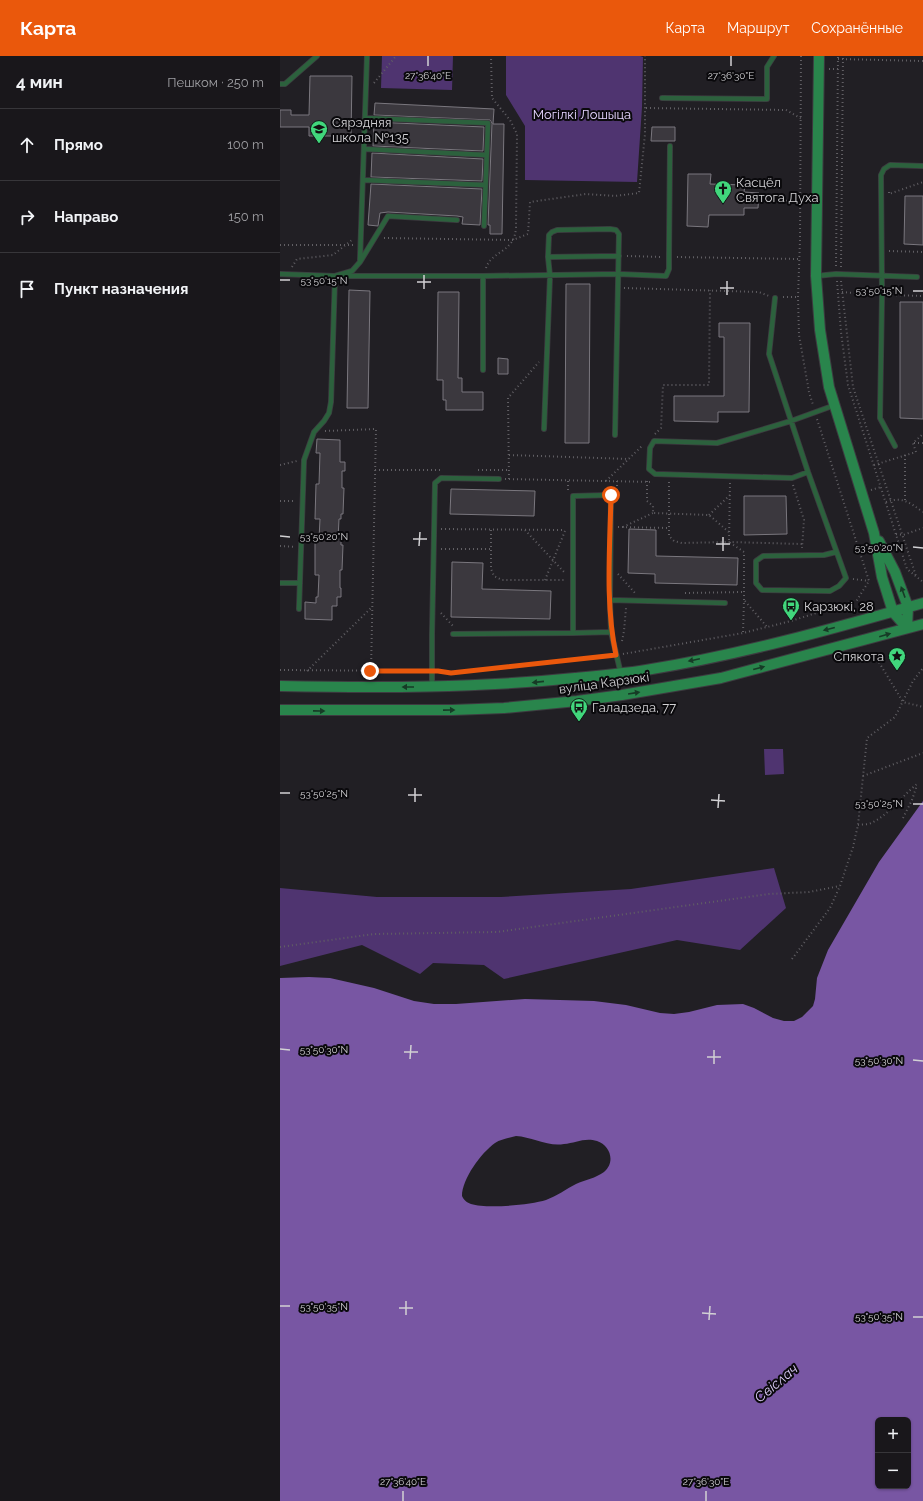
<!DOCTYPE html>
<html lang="ru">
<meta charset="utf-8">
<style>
:root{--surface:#19171b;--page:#262428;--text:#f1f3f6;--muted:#9f9fa3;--line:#37363a;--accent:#ea580c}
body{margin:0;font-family:Raleway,sans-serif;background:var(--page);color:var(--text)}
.controls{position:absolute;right:12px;bottom:12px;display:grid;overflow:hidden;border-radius:6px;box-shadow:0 1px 3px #0004}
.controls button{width:36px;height:36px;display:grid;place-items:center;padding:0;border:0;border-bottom:1px solid var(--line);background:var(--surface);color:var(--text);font:20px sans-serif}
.stop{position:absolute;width:12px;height:12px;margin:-9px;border:3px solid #ea580c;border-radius:50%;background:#fff}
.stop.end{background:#ea580c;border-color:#fff;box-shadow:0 1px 4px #0008}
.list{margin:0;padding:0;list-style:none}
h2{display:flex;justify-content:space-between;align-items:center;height:52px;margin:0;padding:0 16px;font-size:17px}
h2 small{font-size:13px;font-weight:400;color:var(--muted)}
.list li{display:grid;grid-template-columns:26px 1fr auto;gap:12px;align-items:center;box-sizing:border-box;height:72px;padding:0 16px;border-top:1px solid var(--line)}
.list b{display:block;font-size:15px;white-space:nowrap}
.list em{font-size:13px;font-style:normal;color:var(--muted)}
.icon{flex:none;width:22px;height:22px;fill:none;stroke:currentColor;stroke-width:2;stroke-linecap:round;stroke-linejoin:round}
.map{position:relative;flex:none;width:643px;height:1445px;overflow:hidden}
header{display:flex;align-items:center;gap:24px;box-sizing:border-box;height:56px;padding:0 20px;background:var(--accent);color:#fff}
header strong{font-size:19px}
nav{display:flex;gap:22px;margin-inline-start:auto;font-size:14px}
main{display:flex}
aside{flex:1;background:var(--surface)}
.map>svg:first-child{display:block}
.green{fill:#4f3470}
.water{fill:#7856a3;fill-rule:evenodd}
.building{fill:#3b383e;stroke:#7a777e}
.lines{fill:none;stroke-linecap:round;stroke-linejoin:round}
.lane-casing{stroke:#3d3b40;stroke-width:6}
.secondary-casing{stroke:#3d3b40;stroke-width:12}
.path{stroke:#615f64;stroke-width:2;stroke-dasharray:1 3;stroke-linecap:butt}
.lane{stroke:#2c613d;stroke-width:4.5}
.secondary{stroke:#29854c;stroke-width:10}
.oneway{fill:#163b26}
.route{stroke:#ea580c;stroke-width:5}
.ticks{fill:none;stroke:#d2d1d4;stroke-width:1.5}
.labels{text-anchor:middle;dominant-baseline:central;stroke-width:4;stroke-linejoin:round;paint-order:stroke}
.park-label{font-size:13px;fill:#e5d4ff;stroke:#0a090c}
.poi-label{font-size:13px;fill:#d2d1d4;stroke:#0a090c;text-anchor:start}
.street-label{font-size:13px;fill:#d2d1d4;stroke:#0a090c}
.water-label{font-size:14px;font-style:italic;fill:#d9c9f4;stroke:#0a090c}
.ticks-label{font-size:10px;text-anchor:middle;fill:#d2d1d4;stroke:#0a090c;stroke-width:4;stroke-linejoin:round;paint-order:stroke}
</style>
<header>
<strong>Карта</strong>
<nav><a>Карта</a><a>Маршрут</a><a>Сохранённые</a></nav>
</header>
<main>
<aside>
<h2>4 мин<small>Пешком · 250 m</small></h2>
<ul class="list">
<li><svg class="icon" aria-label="ahead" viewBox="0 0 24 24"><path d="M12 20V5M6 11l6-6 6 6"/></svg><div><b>Прямо</b></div><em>100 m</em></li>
<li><svg class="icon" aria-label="right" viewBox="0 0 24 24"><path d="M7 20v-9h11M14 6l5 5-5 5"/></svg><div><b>Направо</b></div><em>150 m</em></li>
<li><svg class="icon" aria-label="arrive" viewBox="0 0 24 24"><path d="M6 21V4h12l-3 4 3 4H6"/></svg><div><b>Пункт назначения</b></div></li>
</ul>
</aside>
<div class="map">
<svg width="643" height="1445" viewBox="0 0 643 1445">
<rect width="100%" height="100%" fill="#211f24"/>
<path class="green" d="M102,0H173L172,34L101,32Z
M226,0H360L363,1L362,51L357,126L245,124V70L226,39Z
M484,693H503L504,718L485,719Z
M494,812L506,852L460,894L397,884L224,923L204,909L153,907L140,918L82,889L0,910V832L97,841H221L351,833Z"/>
<path class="water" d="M643,745V1445H0V922L29,921L50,922L94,932L134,945L154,948H176L245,943L314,945L346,949L380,957L394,958L409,956L437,949L463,948L474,952L493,962L504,965H514L522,961L533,950L535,943L537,922L548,894L599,806ZM236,1080C252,1081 268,1091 284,1088C295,1087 305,1081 317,1085C330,1089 336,1106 324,1116C316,1122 305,1124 296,1128C286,1133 277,1140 266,1144C250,1149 207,1153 191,1148C186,1146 184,1144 182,1140C182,1123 201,1097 215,1087C221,1083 229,1082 236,1080ZM598,1364H628V1430H598Z"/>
<path class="building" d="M30,20H72L71,80H29V71H0V54H11V59H29Z
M95,47L214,53L213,68H224L222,178H210V169H208L212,67L210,64L94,59Z
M94,66L204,71L203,95L93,90Z
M372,71H395V85H371Z
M92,97L203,103L202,125L91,121Z
M408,118H431L430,128L465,129L464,136L479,137L478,152H464V159H429L428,171L407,170Z
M91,128L202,133L200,169L182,168L183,161L177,160L108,156L100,157L98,170L88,169Z
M625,140H643V189L624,188Z
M286,228H310L309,387H285Z
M69,234L90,235L88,352H67Z
M158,236H179L178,322H182V336H203V354H166V344H163V324H157Z
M620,246H643V363L620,362Z
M439,267H470L469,356H438V366L394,365V340H444V281H439Z
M218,302L228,303V318H218Z
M37,383L60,384V406H65V415H62V432H64L63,458H61V463H59L58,483H61V489H63L62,514H60V532H61V541H57V550H52V564L25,563V546L36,547V541H38L39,519H35V483H39L40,463H35L36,428H39L40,397H36Z
M171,433L255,435L254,460L170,458Z
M464,440H506L507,478L464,479Z
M349,473L376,474V500L458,502L457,529L375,527V518L348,517Z
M172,506L203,507L202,533L271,535L270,563L171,561Z"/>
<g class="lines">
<g class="lane-casing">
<path id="lane" d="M0,28H5L37,0
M382,42L487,43V11L494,0
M85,62L208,67L204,170
M84,93L206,99
M83,124L205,129
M268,201L339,200
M80,204L87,0
M0,218L55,220H203V314
M203,220L338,218L386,220L389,213V201L390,90
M536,220L556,218L637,221
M495,242L489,298L528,416L566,522L559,530L550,535L482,534L476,527V505L483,500L544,499L556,496
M264,373L270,220L268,201L269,179L272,176L277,174L330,173L336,174L339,178L335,379
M615,390L600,362L602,239L601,119L604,113L610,109L643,110
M528,416L512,422L375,418L369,413L370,392L374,385L437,387L511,365L555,349
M0,527H20
M19,553L24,404L34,376L44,365L49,357L51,346L55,220L72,215L80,206L108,160L177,164
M331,576L330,544L445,547
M293,577V440L331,439L330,544
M173,578L293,577L331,576L341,618
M152,631V578L155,427L161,422L219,423"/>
</g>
<g class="secondary-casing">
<path id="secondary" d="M539,0L536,220L540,274L549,331L594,477L602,521L613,556L627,572
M599,485L615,516L628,551L627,572
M0,630C98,632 197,632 295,622C318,620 342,618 366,614C460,599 552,573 643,547
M0,654H172L224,652L297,645L342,639L441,622L643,568"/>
</g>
<path class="path" d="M521,0L520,184L518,241L519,279L529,336L533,349
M558,3L643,5
M549,13H558
M94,27L116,0
M366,52L506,54L522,63
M609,136V138L643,126
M478,144L520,145
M104,182L233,184L248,178L250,146L306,138L335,140L359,137L365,78V0
M0,189H74
M609,195L643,196
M347,200L382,201
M397,201L520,203
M556,210L558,0
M12,211L17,203L53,199L73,183
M561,211L563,0
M206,212C212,194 235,197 236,171L237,78L230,64L212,42L211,0
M557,225L561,276L568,329L627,513L643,526
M561,225L573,331L636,520
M344,232L479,236L489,240
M562,236L596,239
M608,239L643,240
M503,241H518
M45,375L96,373L91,615
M375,378L381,372L383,329H429L430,234
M634,387H643
M229,399L349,403
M0,409L17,405
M594,409L636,396L633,387L643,378
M95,414H160
M198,414H229
M225,423L373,426
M229,423L228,342L259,306
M326,425L363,389
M367,425V445L373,450V457L429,459L450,477
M389,426V480L394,485L402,487L449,486L522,488
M450,427L449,486L464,496V544L463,577
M513,429L524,464L522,492
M288,434V424
M337,434V425
M591,434L601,431
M625,444V399
M0,445H15
M606,446C623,440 630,447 643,456
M429,459L450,439
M338,471L389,472
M343,471L373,457
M161,473L285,474
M211,474V513L214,520L222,524H285
M245,474L285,517
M616,478L623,479L643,472
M0,490L15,491
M161,493H211
M338,518L355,537
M573,523L589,525
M265,524L285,475
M405,537L464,536
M465,545L488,572
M161,557L173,570
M342,585L344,575L346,552
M343,598L463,577L511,565L577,544L589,525L537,363
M597,603L623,646L643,651
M0,614L144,615
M27,615L92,551
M158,615L171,617L329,600
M298,654L299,666
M583,720L643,697
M623,762L632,744L637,729
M578,769C582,768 587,769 591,767C609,759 622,740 637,728
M0,891L94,878L217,876L489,838L529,836L560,830
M512,903L550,852L560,830L573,791L578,769L587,682L615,661L633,625L643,612"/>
<use href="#lane" class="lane"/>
<use href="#secondary" class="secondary"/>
</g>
<defs><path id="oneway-solid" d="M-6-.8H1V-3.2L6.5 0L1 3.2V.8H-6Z"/></defs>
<g class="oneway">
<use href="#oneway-solid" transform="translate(623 536) rotate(-110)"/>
<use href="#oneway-solid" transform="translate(549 573) rotate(166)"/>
<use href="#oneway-solid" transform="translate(605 579) rotate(-16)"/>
<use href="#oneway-solid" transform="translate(414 604) rotate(168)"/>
<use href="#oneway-solid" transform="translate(479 612) rotate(-15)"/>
<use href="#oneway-solid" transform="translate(258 626) rotate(174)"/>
<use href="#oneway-solid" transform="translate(128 631) rotate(180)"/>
<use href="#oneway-solid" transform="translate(354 637) rotate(-9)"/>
<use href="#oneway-solid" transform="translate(169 654) rotate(-1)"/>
<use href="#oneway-solid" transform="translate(39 655) rotate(1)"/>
</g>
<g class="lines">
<path class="route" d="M90,615H158L171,617L336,599C325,547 330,491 331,439"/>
</g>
<path class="ticks" d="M148,10V0M451,10V0M0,224H10M137,226H151M440,232H454M144,233V219M633,235H643M447,239V225M0,480L10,481M133,483H147M436,488H450M139,490L140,476M633,491L643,492M443,495V481M0,737H10M128,739H142M431,744L445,745M135,746V732M633,748H643M438,752L439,738M0,993L10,994M124,996H138M427,1001H441M130,1003L131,989M633,1004L643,1005M434,1008V994M0,1250H10M119,1252H133M422,1257L436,1258M126,1259V1245M633,1261H643M429,1264L430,1250M123,1445V1435M426,1445V1435"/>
<defs>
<g id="school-pin" transform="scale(0.9)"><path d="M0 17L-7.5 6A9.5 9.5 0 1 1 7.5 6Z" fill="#41d77c" stroke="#0a090c"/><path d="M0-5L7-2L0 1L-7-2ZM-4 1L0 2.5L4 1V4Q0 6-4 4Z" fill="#111"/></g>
<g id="church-pin" transform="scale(0.9)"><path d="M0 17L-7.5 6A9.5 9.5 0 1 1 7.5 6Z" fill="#41d77c" stroke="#0a090c"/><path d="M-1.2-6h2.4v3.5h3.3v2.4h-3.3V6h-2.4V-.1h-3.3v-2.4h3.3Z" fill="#111"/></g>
<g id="bus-pin" transform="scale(0.9)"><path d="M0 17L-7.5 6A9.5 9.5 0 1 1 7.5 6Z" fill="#41d77c" stroke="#0a090c"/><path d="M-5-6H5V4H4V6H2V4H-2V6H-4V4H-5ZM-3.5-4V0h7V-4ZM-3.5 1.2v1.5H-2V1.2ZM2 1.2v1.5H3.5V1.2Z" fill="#111"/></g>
<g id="sight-pin" transform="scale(0.9)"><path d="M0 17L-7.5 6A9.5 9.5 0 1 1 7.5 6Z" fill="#41d77c" stroke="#0a090c"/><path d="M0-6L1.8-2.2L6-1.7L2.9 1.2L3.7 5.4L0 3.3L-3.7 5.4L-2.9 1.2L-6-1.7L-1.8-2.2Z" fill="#111"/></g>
</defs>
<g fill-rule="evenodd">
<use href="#school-pin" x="39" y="73"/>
<use href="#church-pin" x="443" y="133"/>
<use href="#bus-pin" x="511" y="550"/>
<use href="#sight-pin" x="617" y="600"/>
<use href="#bus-pin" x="299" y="651"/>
</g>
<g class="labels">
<g class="park-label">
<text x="302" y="58">Могілкі Лошыца</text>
</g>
<g class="poi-label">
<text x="52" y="66">Сярэдняя<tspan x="52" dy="15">школа №135</tspan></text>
<text x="456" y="126">Касцёл<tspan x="456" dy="15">Святога Духа</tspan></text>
<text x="524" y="550">Карзюкі, 28</text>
<text x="604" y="600" text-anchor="end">Спякота</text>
<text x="312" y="651">Галадзеда, 77</text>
</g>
<g class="street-label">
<text transform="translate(324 627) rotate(-8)">вуліца Карзюкі</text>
</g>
<g class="water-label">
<text transform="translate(496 1327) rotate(-40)">Свіслач</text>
</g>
</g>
<g class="ticks-label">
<text x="148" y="23">27°36'40"E</text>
<text x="451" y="23">27°36'30"E</text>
<text x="44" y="228">53°50'15"N</text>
<text x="599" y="238">53°50'15"N</text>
<text x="44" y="484">53°50'20"N</text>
<text x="599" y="495">53°50'20"N</text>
<text x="44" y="741">53°50'25"N</text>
<text x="599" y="751">53°50'25"N</text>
<text x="44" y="997">53°50'30"N</text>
<text x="599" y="1008">53°50'30"N</text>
<text x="44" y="1254">53°50'35"N</text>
<text x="599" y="1264">53°50'35"N</text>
<text x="123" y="1429">27°36'40"E</text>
<text x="426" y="1429">27°36'30"E</text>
</g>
</svg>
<div class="controls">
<button>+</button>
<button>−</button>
</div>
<div class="stop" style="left:331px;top:439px"></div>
<div class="stop end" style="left:90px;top:615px"></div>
</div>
</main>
